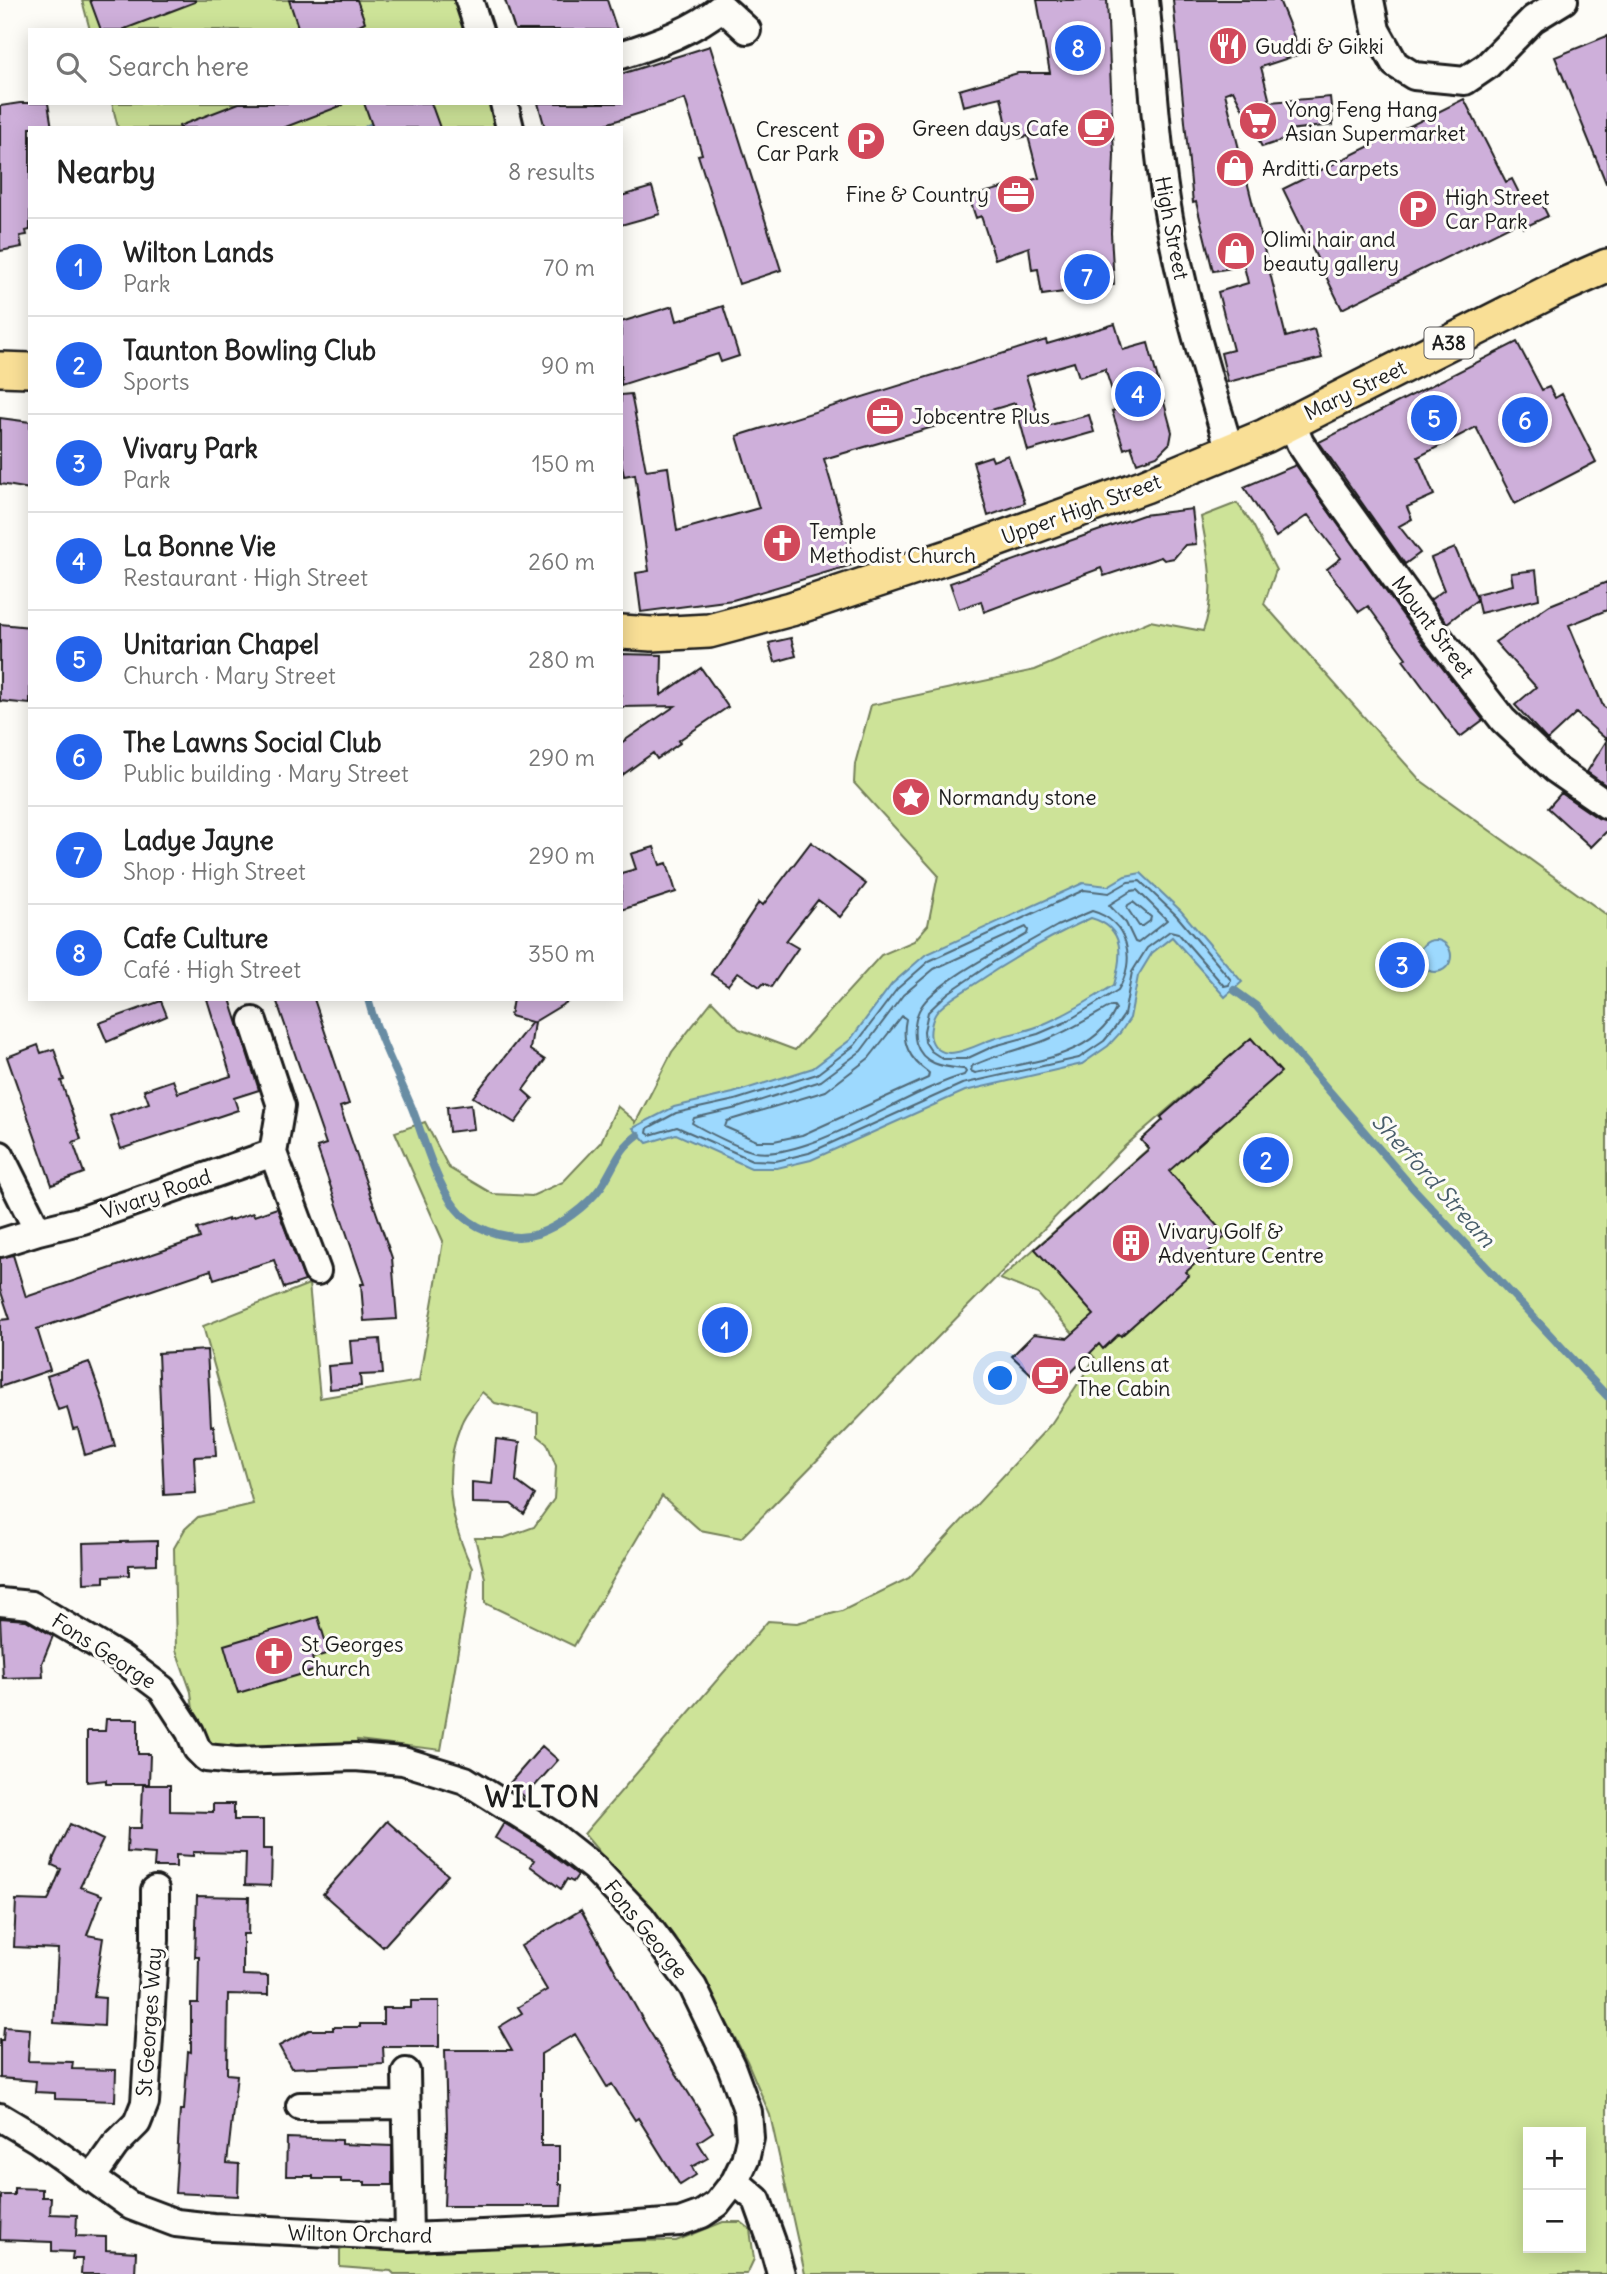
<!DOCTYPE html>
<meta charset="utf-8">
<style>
:root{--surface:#fff;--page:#f6f6f6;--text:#222;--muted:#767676;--line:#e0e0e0;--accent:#2563eb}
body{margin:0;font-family:Delius,sans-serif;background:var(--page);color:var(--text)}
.controls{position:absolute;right:21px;bottom:21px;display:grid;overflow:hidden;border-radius:0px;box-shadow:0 4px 18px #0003}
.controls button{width:63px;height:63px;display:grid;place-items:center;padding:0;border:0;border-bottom:2px solid var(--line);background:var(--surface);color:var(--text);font:35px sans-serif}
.you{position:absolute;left:1001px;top:1379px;width:24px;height:24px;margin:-18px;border:5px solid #fff;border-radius:50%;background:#1a73e8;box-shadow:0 0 0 10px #1a73e833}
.badge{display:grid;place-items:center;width:46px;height:46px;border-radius:50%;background:var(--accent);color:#fff;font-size:23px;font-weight:700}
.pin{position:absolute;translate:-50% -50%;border:4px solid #fff;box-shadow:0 2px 7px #0006}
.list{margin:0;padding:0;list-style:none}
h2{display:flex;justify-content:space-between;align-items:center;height:91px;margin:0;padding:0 28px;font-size:30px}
h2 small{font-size:23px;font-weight:400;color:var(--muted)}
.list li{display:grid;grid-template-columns:46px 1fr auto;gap:21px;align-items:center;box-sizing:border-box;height:98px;padding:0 28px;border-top:2px solid var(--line)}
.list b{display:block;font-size:26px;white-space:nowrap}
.list p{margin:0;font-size:23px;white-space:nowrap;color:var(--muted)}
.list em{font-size:23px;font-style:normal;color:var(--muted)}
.icon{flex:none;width:38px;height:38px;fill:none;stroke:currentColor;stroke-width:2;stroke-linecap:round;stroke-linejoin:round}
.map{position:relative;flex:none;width:1607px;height:2274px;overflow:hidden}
.search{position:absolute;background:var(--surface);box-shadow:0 4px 18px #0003;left:28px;top:28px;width:595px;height:77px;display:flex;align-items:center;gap:18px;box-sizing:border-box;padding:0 24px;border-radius:0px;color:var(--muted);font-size:26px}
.panel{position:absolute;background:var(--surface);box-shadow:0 4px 18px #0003;left:28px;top:126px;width:595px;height:875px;border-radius:0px}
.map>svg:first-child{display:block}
.green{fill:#cde398;stroke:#74805a;stroke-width:2;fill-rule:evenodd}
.water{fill:#9dd9fe;stroke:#698da4;stroke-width:2;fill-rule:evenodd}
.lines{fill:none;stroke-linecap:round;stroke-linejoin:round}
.shore{stroke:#506876;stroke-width:2}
.stream{stroke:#698da4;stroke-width:8}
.building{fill:#ceafda;stroke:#1c1c1c;stroke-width:2}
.minor-casing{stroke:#1c1c1c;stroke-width:32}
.major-casing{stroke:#1c1c1c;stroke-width:38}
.minor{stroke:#fdfcf7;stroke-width:26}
.major{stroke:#f9df96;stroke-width:33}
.labels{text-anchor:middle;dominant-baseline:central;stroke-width:6;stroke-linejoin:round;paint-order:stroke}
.shield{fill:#fdfcf7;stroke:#605f5e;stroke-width:2}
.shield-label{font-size:19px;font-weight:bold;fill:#1c1c1c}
.poi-label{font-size:21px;fill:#1c1c1c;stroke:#fdfcf7;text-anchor:start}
.street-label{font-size:21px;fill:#1c1c1c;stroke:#fdfcf7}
.water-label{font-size:23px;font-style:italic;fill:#495e6b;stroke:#fdfcf7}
.district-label{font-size:28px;font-weight:bold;letter-spacing:2px;fill:#1c1c1c;stroke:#fdfcf7}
</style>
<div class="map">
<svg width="1607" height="2274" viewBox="0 0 1607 2274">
<rect width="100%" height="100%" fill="#fdfcf7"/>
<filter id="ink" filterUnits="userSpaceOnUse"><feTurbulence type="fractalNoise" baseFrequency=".0143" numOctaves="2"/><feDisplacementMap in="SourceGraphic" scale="14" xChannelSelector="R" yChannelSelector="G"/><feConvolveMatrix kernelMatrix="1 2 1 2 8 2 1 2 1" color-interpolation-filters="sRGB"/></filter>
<g filter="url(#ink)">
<path class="green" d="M82,0H456L466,30H90Z
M112,103H489L496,128H118Z
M1237,503L1253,525L1276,570L1264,604L1420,780L1607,915V2274H805L770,2115L747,2061L700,1971L584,1834L768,1621L797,1623L842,1611L909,1578L1051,1424L1095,1358L1038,1294L1000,1279L1148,1149L1141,1140L1163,1121L1161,1117L1197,1084L1125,1146L741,1538L700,1530L662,1496L574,1646L485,1603V1578L475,1538H504L534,1527L554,1499L556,1466L547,1443L538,1436V1413L495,1403L482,1392C475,1402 465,1413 461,1424C441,1473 450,1522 472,1568L441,1750L357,1740V1748L221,1749L207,1742L194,1719L191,1692L176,1650L174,1548L185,1529L198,1517L253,1504L203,1326L309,1284L320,1398L419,1381L443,1241L395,1132L425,1122L449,1168L493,1194L532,1196L563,1182L601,1142L617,1106L635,1121V1124L672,1052L712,1001L739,1029L795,1050L881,955L914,941L928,925L938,875L854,783L855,764L871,705L1035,670L1150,621L1203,631C1217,595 1208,553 1201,517ZM1528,2132H1581V2248H1528Z
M723,2222H741L750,2229L754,2259L747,2274H394L391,2271L340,2267V2250L351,2245L601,2240L676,2241Z"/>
<path class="water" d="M1141,873L1181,911L1242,982L1225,997L1172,937L1152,953L1138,976L1130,1018L1120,1033L1108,1046L1082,1064L965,1091L811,1160L777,1168H751L676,1134L647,1143L633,1128L674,1107L733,1093L813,1068L850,1040L892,984L925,955L1083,883L1108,886L1125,876ZM1091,918C1126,928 1122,956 1114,985C1090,1000 1066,1015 1039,1026C1024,1032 1008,1034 993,1039C976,1045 941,1067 931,1039C929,1032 932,1019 936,1013C944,1002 959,994 970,987C1008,961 1049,937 1091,918Z
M1419 956a16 16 0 1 1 32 0a16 16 0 1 1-32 0Z"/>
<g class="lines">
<path class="shore" d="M1140,881L1176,915L1231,980L1229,985L1224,986L1178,933L1170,931L1147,948L1132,972L1124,1015L1114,1029L1104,1041L1079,1058L962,1084L809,1153L776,1161L752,1160L677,1127L650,1135L647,1133L648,1128L676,1113L735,1100L817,1074L855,1045L897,989L929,961L1084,890L1109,893L1128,882Z
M1137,890L1167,920L1138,943L1135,942L1126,923L1109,905L1131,891Z
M1133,902L1151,917L1150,921L1143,926H1139L1127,908L1128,905Z
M1092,911C1128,921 1137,960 1118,990L1066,1022L1038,1034L994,1046L966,1059H943L931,1051L925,1042L924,1031L928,1012L948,993L995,961L1057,926Z
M1026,927L1028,930L1027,934C1002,949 935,983 921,1007C915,1016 913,1033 916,1043C923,1066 946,1067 964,1069L966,1072L964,1075C909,1090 808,1161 755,1152C741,1149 705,1131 692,1123L694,1118L737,1108L821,1081L861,1051L903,995L934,969Z
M1111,1006H1114L1116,1009C1093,1060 1022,1063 975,1073L971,1071L972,1066C995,1055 1018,1050 1041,1042C1066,1033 1088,1019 1111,1006Z
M902,1016L906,1019C901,1043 909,1059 929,1073L928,1078L802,1135L774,1141H757L725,1127L727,1121L826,1091L869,1058Z"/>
<path class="stream" d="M368,128L372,126
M1234,990L1256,1006L1412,1187L1607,1396
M368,999C378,1038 397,1072 412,1108C425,1141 437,1190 462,1215C480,1232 513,1242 537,1234C560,1226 587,1206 601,1187C615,1167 617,1150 638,1135"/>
</g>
<path class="building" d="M90,0H195V2L122,30H101Z
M289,0H357L365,22L349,30H299Z
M505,0H607L617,30H515Z
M1037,0H1107L1114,155L1111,233L1114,285L1042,295L1038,269L1032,270L1029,247L995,259L981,216L976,218L969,197L1039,178L1028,136L1019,138L1014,123L1007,125L1001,97L963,106L959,90L1018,73H1050Z
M1173,0H1279L1301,54L1261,67L1270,102L1330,97L1333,125L1288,130L1289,138L1262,147L1233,90L1225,93L1286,337L1314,329L1322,358L1228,382L1221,353L1233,350L1218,292L1248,283L1244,266L1213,271L1196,202L1193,203Z
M1607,36V183H1606L1555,57Z
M710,46L781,270L739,284L698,155L702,154L685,99L593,128H545L538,103H621V74Z
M1464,99L1506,182L1512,179L1524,203L1538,196L1548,216L1523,228L1520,221L1342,309L1283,189Z
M20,103H48L52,128H30V230L26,231L27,235L20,236L22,247L0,251V106Z
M239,103H342L343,105L283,128H180L179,126Z
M364,103H431L440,128H373Z
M652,187L660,214L621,225V196Z
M673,306L677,321L723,306L739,356L721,362L718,354L621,385V322Z
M1115,324L1123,350L1148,343L1172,432L1170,443L1157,456L1137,463L1131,446L1124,449L1112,411L1118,409L1105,369L1079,377L1074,362L1026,376L1042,427L1089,415L1094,432L1028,451L1015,403L824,459L855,564L733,600L641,612L636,573L649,571L635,474L624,476L621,461V395L631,394L646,470L668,467L677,531L759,508L737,436L1046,340L1047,344Z
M1517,342L1542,390L1549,387L1555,398L1562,394L1596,462L1515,504L1476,427L1418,457L1434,495L1407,507L1412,519L1399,526L1420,553L1405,564L1319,442Z
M0,418L30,422V489L0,484Z
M1008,455L1025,503L988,516L973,462L991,456L993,461Z
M1296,465L1419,638L1483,720L1460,737L1403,660L1406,658L1368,606L1359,612L1327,569L1341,558L1308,515L1276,537L1244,487Z
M1192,509L1196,544L1185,545L1174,558L1164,560L1161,557L1104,576L1101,568L984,612L981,601L959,609L950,583L1143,515Z
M1455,548L1477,599L1476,594L1513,585L1511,573L1536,570L1539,599L1480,613L1477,600L1447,623L1430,600L1444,590L1431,558Z
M1607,582V610L1569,625L1603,706L1607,709V786L1587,772L1607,740L1576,713L1547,740L1515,705L1536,687L1495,642L1550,605Z
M0,624L30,627V704L0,701Z
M791,638L796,656L775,662L769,643Z
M621,654L662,655L661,695L701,668L728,707L678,741L680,743L657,759L653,753L621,776V743L675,706L621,707Z
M1561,793L1598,818L1607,821V831L1591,847L1548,808Z
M811,842L866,884L840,917L818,900L786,941L798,948L771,987L764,983L760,987L738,972L728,985L711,974L759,902L763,905Z
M654,847L660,865L667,863L676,892L621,910V873L636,869L631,854Z
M207,999H230L259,1090L234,1098L238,1110L121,1149L110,1116L149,1103L144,1090L173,1080L178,1093L231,1076Z
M276,999H314L349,1104L340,1107L392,1258L397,1319L364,1321L361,1284H364L317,1147L326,1144Z
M513,999H572L534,1022L530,1050L545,1060L523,1090L533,1099L515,1123L473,1097L532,1022L510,1016Z
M161,1001L167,1016L107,1042L99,1023Z
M1251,1038L1281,1072L1169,1171L1226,1236L1186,1272L1189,1275L1121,1336L1119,1334L1103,1349L1099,1344L1051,1393L1012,1356L1034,1334L1068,1338L1094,1315L1035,1249L1149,1149L1141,1140L1163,1120L1161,1117Z
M38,1045L41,1053L54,1049L64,1080L61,1081L81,1139L73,1142L84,1173L52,1185L7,1057Z
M471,1104L474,1129L449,1132L447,1107Z
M277,1208L305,1281L284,1288L274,1260L214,1279L211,1270L37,1329L50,1370L0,1387V1320L10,1319L0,1289V1258L13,1255L26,1297L200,1238L197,1229L228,1219V1221L253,1213L254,1216Z
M380,1339L383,1374L360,1375L361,1386L330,1389L328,1366L352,1364L350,1341Z
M207,1350L211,1426L214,1425L216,1456L194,1457L196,1493L164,1495L158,1353Z
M89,1362L103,1401L115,1446L85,1455L78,1428L73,1429L67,1407L58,1410L47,1376Z
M496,1439L520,1442L516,1481L535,1495L524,1514L511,1504L472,1503V1482L492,1484Z
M157,1541V1564L129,1565V1575L104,1576V1582L84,1583L83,1543Z
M318,1617L329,1653L312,1658L316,1670L238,1693L224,1645Z
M0,1618L26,1620L53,1636L42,1663L43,1677L3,1678Z
M106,1719H138V1754H150L149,1784H106V1780L87,1782V1731H105Z
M542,1746L558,1760L525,1797L509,1784Z
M143,1785H170V1811L213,1812V1804H234V1820H263V1849H272L271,1886L245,1885L246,1853L193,1852V1856L176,1855V1867H154L155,1854L127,1852L128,1828H141Z
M387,1821L448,1875L383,1947L323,1894Z
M504,1823L542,1847L578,1875L573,1882L567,1879L561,1889L530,1866L534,1860L495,1838Z
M70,1824L103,1840L80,1887L102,1895L87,1935L103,1938L94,1997L105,1998L104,2026L54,2023L58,1949L14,1947L16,1900L48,1901L61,1869L52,1865L54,1857Z
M197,1896L249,1897L248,1934H243V1975L268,1976V1995L228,1994L227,2074L237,2075L227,2163L239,2164L238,2196L175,2193L180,2110H184L188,2051L191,2052V2003H198L199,1957H195Z
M581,1910L647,2027L713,2132L698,2142L708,2158L692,2167L696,2175L680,2185L638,2118L635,2120L612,2084L607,2087L575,2034L541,2054V2146H559V2184H562L561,2206H444L447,2128L445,2050H512L499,2027L522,2013L518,2007L547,1990L521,1946Z
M411,2001H439V2047H383L384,2064L291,2068L279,2046L309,2030H333V2027H360V2024H383V2008H411Z
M4,2027L30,2029L28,2061L73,2062L72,2069L116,2070L115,2101L55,2099V2093L35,2092L36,2081L0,2078V2040H3Z
M287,2138L341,2140V2144L392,2146V2185H365V2182H341V2179H313V2176H286Z
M14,2188L42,2189V2197H51L50,2214L77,2215L76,2236L106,2237V2250L136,2252L135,2274H81L82,2259H72L73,2252L52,2251V2242L0,2240L1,2195H14Z"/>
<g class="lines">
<g class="minor-casing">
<path id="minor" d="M469,0L479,30
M1145,0C1153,73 1156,146 1169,218C1183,297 1207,374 1230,451
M1370,0L1376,30L1395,64L1414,76L1465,81L1487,66L1533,19L1564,0
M621,55C656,44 695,30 722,7L747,30
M504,103L510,128
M1291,421L1300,443L1322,476L1432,629L1503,720L1555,769L1607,805
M253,1021L281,1106L273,1153
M0,1155L38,1231L83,1220L273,1153L317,1271
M0,1243L38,1231
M0,1602L31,1605L122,1659L162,1689L190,1732L197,1749L206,1758L236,1761L355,1757L403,1761L465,1780L551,1834L594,1868L641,1917L693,1987L731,2066L748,2112L750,2138L745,2160L735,2181L757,2200L772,2242L781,2274
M406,2072L409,2237
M300,2106L407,2105
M0,2117L37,2139L131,2206L176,2223L213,2227L409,2237L554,2231L680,2222L702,2214L717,2204L735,2181
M91,2179L115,2145L137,2123L145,2103L155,1940V1890"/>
</g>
<g class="major-casing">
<path id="major" d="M0,369L30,370
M621,632L652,634L709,631L791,609L969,550L1145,486L1265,436L1557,288L1607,266"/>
</g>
<use href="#minor" class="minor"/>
<use href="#major" class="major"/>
</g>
</g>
<defs>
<g id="restaurant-disc" transform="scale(2.0125)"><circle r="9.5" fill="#d1495b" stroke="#fdfcf7"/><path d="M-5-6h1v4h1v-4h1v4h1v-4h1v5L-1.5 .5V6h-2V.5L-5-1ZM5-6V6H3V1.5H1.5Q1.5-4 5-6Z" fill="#fff"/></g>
<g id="supermarket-disc" transform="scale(2.0125)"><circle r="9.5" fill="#d1495b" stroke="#fdfcf7"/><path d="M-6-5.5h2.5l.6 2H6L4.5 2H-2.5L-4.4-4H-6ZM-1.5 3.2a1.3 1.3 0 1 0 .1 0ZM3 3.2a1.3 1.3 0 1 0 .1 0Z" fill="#fff"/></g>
<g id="cafe-disc" transform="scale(2.0125)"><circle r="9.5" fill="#d1495b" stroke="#fdfcf7"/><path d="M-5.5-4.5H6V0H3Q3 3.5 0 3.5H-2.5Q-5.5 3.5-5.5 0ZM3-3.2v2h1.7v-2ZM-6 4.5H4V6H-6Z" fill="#fff"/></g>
<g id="parking-disc" transform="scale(2.0125)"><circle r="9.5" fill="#d1495b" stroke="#fdfcf7"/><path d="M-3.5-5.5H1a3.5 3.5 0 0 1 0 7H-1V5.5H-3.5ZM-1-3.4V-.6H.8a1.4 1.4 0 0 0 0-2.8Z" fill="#fff"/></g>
<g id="shop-disc" transform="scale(2.0125)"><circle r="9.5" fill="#d1495b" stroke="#fdfcf7"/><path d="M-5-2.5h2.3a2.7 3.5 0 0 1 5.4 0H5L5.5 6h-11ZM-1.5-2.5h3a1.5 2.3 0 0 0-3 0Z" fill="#fff"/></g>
<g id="office-disc" transform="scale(2.0125)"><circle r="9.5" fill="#d1495b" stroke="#fdfcf7"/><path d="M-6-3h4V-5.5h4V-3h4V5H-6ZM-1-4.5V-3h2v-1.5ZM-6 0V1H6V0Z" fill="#fff"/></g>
<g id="church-disc" transform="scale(2.0125)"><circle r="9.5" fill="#d1495b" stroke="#fdfcf7"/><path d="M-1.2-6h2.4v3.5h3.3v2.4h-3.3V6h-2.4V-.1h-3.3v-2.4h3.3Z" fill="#fff"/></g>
<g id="sight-disc" transform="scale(2.0125)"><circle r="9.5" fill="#d1495b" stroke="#fdfcf7"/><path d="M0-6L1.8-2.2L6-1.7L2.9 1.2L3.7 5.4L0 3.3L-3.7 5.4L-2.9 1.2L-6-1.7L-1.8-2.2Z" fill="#fff"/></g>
<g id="building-disc" transform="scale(2.0125)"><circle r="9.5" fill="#d1495b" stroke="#fdfcf7"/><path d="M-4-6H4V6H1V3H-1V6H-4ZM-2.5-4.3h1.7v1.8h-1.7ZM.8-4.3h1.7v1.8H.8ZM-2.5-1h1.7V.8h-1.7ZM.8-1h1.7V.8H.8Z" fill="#fff"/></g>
</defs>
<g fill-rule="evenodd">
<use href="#restaurant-disc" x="1228" y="46"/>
<use href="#supermarket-disc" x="1258" y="121"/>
<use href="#cafe-disc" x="1096" y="128"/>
<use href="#parking-disc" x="866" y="141"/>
<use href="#shop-disc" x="1235" y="168"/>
<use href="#office-disc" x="1016" y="194"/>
<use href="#parking-disc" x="1418" y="209"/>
<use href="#shop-disc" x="1236" y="251"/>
<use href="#office-disc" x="885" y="416"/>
<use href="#church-disc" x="782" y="543"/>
<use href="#sight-disc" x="911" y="797"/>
<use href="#building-disc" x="1131" y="1243"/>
<use href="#cafe-disc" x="1050" y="1376"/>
<use href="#church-disc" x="274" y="1656"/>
</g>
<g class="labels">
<rect class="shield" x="1424.5" y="327.5" width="49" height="31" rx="5"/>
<g class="shield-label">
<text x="1449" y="343">A38</text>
</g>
<g class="poi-label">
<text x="1255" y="46">Guddi &amp; Gikki</text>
<text x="1285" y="109">Yong Feng Hang<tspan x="1285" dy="24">Asian Supermarket</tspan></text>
<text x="1069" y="128" text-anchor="end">Green days Cafe</text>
<text x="839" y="129" text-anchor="end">Crescent<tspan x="839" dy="24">Car Park</tspan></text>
<text x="1262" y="168">Arditti Carpets</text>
<text x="989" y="194" text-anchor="end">Fine &amp; Country</text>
<text x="1445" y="197">High Street<tspan x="1445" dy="24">Car Park</tspan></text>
<text x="1263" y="239">Olimi hair and<tspan x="1263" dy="24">beauty gallery</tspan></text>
<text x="912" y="416">Jobcentre Plus</text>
<text x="809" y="531">Temple<tspan x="809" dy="24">Methodist Church</tspan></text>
<text x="938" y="797">Normandy stone</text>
<text x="1158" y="1231">Vivary Golf &amp;<tspan x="1158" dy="24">Adventure Centre</tspan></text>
<text x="1077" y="1364">Cullens at<tspan x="1077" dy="24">The Cabin</tspan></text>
<text x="301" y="1644">St Georges<tspan x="301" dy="24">Church</tspan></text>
</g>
<g class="street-label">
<text transform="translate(1172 228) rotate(79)">High Street</text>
<text transform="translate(1355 390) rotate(-26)">Mary Street</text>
<text transform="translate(1081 509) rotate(-20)">Upper High Street</text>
<text transform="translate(1433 627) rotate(53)">Mount Street</text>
<text transform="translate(156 1194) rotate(-19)">Vivary Road</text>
<text transform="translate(104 1651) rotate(33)">Fons George</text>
<text transform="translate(646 1929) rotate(51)">Fons George</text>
<text transform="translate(149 2022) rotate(-86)">St Georges Way</text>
<text transform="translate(360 2234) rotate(1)">Wilton Orchard</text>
</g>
<g class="water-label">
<text transform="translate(1434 1180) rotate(48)">Sherford Stream</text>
</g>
<g class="district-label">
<text x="543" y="1797">WILTON</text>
</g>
</g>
</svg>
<div class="controls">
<button>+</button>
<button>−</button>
</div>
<div class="you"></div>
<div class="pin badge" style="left:725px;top:1330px">1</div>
<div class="pin badge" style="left:1266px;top:1160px">2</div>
<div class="pin badge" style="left:1402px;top:965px">3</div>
<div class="pin badge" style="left:1138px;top:394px">4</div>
<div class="pin badge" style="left:1434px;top:418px">5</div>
<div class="pin badge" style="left:1525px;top:420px">6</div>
<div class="pin badge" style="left:1087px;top:277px">7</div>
<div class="pin badge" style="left:1078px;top:48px">8</div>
<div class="search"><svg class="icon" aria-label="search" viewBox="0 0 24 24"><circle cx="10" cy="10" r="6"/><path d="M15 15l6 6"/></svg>Search here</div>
<section class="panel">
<h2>Nearby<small>8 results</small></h2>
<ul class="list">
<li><span class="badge">1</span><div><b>Wilton Lands</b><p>Park</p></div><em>70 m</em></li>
<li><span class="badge">2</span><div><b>Taunton Bowling Club</b><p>Sports</p></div><em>90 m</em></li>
<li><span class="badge">3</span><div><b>Vivary Park</b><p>Park</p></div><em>150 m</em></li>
<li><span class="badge">4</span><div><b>La Bonne Vie</b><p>Restaurant · High Street</p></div><em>260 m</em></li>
<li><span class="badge">5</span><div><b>Unitarian Chapel</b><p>Church · Mary Street</p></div><em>280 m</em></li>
<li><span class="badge">6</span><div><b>The Lawns Social Club</b><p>Public building · Mary Street</p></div><em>290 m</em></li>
<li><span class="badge">7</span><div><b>Ladye Jayne</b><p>Shop · High Street</p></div><em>290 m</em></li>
<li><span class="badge">8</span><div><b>Cafe Culture</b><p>Café · High Street</p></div><em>350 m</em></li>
</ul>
</section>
</div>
